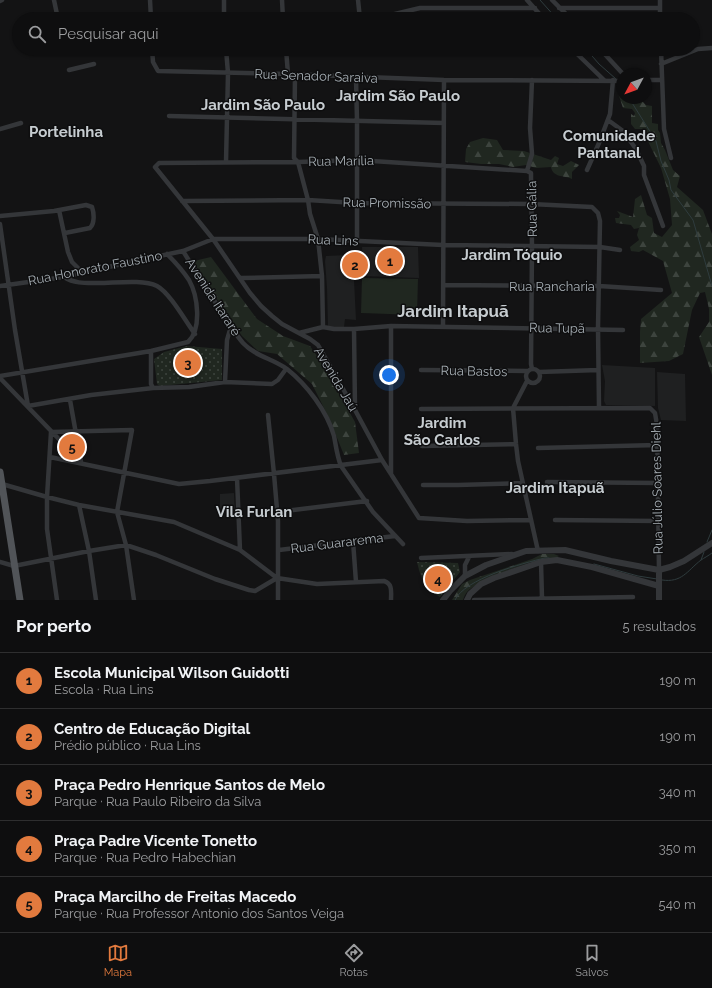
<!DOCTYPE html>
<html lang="pt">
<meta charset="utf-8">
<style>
:root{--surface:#0e0e0f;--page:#1c1c1d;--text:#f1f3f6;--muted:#9b9c9e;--line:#2e2e2f;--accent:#e27a3e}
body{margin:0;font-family:Raleway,sans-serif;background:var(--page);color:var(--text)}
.compass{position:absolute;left:616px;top:68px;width:36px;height:36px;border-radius:50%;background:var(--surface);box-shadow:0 1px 3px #0004;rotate:229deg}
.you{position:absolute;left:389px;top:375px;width:14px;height:14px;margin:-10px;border:3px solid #fff;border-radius:50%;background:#1a73e8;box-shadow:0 0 0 6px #1a73e833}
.badge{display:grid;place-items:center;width:26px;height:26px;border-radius:50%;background:var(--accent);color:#111;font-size:13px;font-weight:700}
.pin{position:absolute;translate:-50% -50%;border:2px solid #fff;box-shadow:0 1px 4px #0006}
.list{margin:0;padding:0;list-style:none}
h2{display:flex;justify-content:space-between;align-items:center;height:52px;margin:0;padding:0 16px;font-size:17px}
h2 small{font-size:13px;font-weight:400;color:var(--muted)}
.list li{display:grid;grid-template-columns:26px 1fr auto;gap:12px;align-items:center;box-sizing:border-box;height:56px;padding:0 16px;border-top:1px solid var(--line)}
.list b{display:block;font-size:15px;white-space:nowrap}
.list p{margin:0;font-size:13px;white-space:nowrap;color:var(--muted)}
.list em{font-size:13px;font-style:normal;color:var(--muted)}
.icon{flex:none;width:22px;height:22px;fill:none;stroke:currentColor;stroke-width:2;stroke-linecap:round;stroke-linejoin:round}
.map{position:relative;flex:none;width:712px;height:600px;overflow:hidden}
.search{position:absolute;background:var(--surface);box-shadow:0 1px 3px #0004;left:12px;right:12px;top:12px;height:44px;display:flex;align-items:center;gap:10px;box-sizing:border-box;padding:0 14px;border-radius:22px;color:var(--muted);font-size:15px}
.sheet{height:332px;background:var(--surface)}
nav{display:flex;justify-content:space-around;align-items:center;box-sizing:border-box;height:56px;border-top:1px solid var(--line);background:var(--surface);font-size:11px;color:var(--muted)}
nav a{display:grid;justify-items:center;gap:2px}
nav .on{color:var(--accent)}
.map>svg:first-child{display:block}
.built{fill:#1f2021}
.grass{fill:#202720}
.forest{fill:url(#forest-firs)}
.park{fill:url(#park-dots)}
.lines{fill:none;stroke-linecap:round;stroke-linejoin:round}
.stream{stroke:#2f3c3e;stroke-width:1}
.minor{stroke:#343639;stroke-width:4.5}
.tertiary{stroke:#343639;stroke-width:6}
.primary{stroke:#515458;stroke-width:7}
.labels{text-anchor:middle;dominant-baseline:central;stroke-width:3;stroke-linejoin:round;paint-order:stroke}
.street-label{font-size:13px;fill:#a6aeb4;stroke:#0e0e0f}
.quarter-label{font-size:15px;font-weight:bold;fill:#c6ccd0;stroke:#0e0e0f}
.district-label{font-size:17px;font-weight:bold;fill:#c6ccd0;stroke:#0e0e0f}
</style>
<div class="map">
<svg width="712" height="600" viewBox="0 0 712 600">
<defs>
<pattern id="forest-firs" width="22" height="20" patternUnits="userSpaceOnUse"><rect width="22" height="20" fill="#202720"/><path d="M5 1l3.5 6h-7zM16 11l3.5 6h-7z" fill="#3d443e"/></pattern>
<pattern id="park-dots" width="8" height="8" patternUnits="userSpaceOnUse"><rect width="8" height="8" fill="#202720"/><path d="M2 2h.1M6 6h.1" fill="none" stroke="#3d443e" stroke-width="1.8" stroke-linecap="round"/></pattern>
</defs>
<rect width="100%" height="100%" fill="#131314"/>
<path class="built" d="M362,247H418L419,278L363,276Z
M348,255L350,279L354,280L356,320L345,319L344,327H328L327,288L325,261L326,256Z
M602,365L655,368V406L606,405L604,401L605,381Z
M657,372L685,374L686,421L661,420L658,408Z
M234,493L235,514L220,513V494Z"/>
<path class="grass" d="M362,278L418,279L417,315L361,313Z"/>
<path class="forest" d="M617,80L622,81V98H639L646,105L652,106V123L658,124V130L660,133L661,143L665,150L673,170L680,176L677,187L703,210L712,234V375L699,337L709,322V309L705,292L700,293L692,310L683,354L669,361L640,363V332L641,319L672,293L663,261L643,250L639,252L631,251L630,247L639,240L637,235L639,228L634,229L631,225L616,223L615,218H619L620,215L617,211L633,217L635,199L641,195L647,215L652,218L654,233L662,237L672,225L670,199L661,168L642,129H635L631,124V114L634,116L635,113L632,109L623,108L617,90Z
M483,138L497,140L503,150L524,151L551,160L555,156L559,158L557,164L563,166L571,161L579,165L572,172V179C564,175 553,178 551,167L536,168L526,165L513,167L499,164H481L465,162L466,149L470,142Z
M211,257L257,319L283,336L310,346L321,362L355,422L359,453L344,455L329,418L312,384L277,354L258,351L242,336L200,274L194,261Z
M542,554H554L559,556C549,562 539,561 529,563C516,567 476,582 467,592C465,594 464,597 463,600H452L462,584L470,580L532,559Z"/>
<path class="park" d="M187,346L222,349V380L160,386L157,384L154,359L164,352Z
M417,562L458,563L460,572L440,597C424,588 421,578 417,562Z"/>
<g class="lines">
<path class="stream" d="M540,0L557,19
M586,49L599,64L616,79
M619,83L622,88
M629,98L656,141L661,161L669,180L671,190L693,220L712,286
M707,542L712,530
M701,560L704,552
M594,564L638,576L657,579
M662,580C682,583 687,571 701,560C704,558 708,556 712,553
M455,600C464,579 523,563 545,558H549"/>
<path class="minor" d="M54,0L58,19
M150,0L151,19
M224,0V19
M282,0L283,19
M358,0L360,19
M527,0L544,19
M552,0L571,19
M660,0V19
M0,1L2,0
M559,8H660
M374,19L420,8H535
M152,49L153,62L158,71L288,74L444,80L622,81
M226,49L228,73L226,162
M286,49L288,74
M572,49L604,80
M600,49L623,74
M661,49L664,129L671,158
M661,64L698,49L712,48
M69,70L94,64
M295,75L294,158L298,162L308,200L310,214L318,239L322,276L323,327
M356,78L357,121V241
M646,80H662
M169,116L444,123
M608,120L623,131L636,149L644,166V175L663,226
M0,129L21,123
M587,170L599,143L610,114L613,80
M527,171L357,160L298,162L159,163L155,167L213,239L250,293L261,306L272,316L282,324L310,339L318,345L355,410L382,460L419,518L467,521L531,520
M527,171L531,173V177L532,246L531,364L532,369
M527,171L532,154L530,128L532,80
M182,201L308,200L356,203L531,204L592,207L598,213L600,221L598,328L599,407
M59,210L68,252L72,262L80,270L85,272
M0,216L54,211L86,205L92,207C94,213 95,223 90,228L65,233
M0,224L15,330L28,406
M183,251C194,269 206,287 217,305C225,318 233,331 243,343C255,356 273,359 287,369C307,385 327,411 334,436C336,446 337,456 341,466L373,512L403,544
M64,277C75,284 86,283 99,283C115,283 143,279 157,286C170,293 186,322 195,334
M241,278L322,276
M443,285L599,286L661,290
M0,286L64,277L85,272L183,251L213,239H318L443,245L600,247L620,250
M391,326V474
M443,326L444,80
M354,329L355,408
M299,333L323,327L334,329H354L391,326L623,330
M151,351V384L153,388
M526 376a7 7 0 1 1 14 0a7 7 0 1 1-14 0Z
M421,370L527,371
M539,372L598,370
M0,376L151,351L188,342C202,329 198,296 189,280C183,271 175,262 167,254
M0,378L81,462
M527,381L513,408L516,444L518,461L538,551
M225,382L227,340L231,326
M70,400L81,462
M28,406L91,395L153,388L189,387L225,382L272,384L278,380L286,369
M421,409L650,408L655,413L657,425L659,570
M268,415L274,474L278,521V600
M51,432L132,430L117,512L126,545L134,600
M51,432L47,497V529L57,600
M422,446L516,444
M538,448L657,445
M50,457L179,484L210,481L382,460
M237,478L240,550
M547,482L658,483
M2,484L47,497L79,505L174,522L240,550L277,578
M423,485H458L523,483
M79,505L89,551L96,600
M277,512L367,501
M555,520L658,521
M353,541L356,582
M279,550L395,536
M421,558L512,554
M0,562L14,566L89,551L126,545L156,555L215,579L249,590L255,591L277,578L317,584L384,581C393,584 391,592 391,600
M541,562L542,598
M465,576V565L469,557
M474,600L633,597"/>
<path class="tertiary" d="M659,570V600
M443,600L450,591L465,576L486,565L526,551L565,550L611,561L659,570L670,567L684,561L712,543
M467,600L470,594L481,584L494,578L541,562L557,560L592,567L659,586"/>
<path class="primary" d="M0,472L20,600"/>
</g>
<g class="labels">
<g class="street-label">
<text transform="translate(316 76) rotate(2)">Rua Senador Saraiva</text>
<text transform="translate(341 161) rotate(-1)">Rua Marília</text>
<text transform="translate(387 203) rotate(1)">Rua Promissão</text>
<text transform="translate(532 209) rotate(-91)">Rua Gália</text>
<text transform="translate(333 240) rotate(2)">Rua Lins</text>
<text transform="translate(95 268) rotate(-11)">Rua Honorato Faustino</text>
<text x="552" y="286">Rua Rancharia</text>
<text transform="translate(213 297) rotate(57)">Avenida Itararé</text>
<text transform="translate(557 328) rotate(1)">Rua Tupã</text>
<text transform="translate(474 371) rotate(1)">Rua Bastos</text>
<text transform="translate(336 379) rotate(59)">Avenida Jaú</text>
<text transform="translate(657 488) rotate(-91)">Rua Júlio Soares Diehl</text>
<text transform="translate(337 543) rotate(-7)">Rua Guararema</text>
</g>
<g class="quarter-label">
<text x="398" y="96">Jardim São Paulo</text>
<text x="263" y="105">Jardim São Paulo</text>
<text x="66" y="132">Portelinha</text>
<text x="609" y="136">Comunidade<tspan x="609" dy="17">Pantanal</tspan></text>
<text x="512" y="255">Jardim Tóquio</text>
<text x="442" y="423">Jardim<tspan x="442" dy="17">São Carlos</tspan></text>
<text x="555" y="488">Jardim Itapuã</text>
<text x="254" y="512">Vila Furlan</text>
</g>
<g class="district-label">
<text x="453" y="311">Jardim Itapuã</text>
</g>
</g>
</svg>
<svg class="compass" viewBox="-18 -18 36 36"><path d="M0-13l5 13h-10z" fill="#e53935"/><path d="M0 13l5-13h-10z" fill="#9b9c9e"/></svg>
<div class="you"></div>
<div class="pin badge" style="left:390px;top:261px">1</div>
<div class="pin badge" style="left:355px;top:265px">2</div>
<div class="pin badge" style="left:188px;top:363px">3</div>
<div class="pin badge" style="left:438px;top:579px">4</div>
<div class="pin badge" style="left:72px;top:447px">5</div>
<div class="search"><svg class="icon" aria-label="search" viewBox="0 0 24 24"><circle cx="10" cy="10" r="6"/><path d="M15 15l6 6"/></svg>Pesquisar aqui</div>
</div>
<section class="sheet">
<h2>Por perto<small>5 resultados</small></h2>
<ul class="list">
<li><span class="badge">1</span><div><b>Escola Municipal Wilson Guidotti</b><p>Escola · Rua Lins</p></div><em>190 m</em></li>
<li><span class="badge">2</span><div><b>Centro de Educação Digital</b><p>Prédio público · Rua Lins</p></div><em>190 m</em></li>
<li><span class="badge">3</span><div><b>Praça Pedro Henrique Santos de Melo</b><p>Parque · Rua Paulo Ribeiro da Silva</p></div><em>340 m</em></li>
<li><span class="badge">4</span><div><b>Praça Padre Vicente Tonetto</b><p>Parque · Rua Pedro Habechian</p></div><em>350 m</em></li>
<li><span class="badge">5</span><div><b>Praça Marcilho de Freitas Macedo</b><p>Parque · Rua Professor Antonio dos Santos Veiga</p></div><em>540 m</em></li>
</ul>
</section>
<nav>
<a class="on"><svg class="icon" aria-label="map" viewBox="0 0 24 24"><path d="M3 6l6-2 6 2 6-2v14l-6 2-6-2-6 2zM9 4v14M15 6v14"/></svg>Mapa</a>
<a><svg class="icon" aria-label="directions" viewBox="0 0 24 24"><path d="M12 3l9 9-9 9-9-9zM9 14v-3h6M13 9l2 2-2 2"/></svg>Rotas</a>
<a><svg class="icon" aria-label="saved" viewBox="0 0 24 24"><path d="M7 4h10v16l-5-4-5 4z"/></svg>Salvos</a>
</nav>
